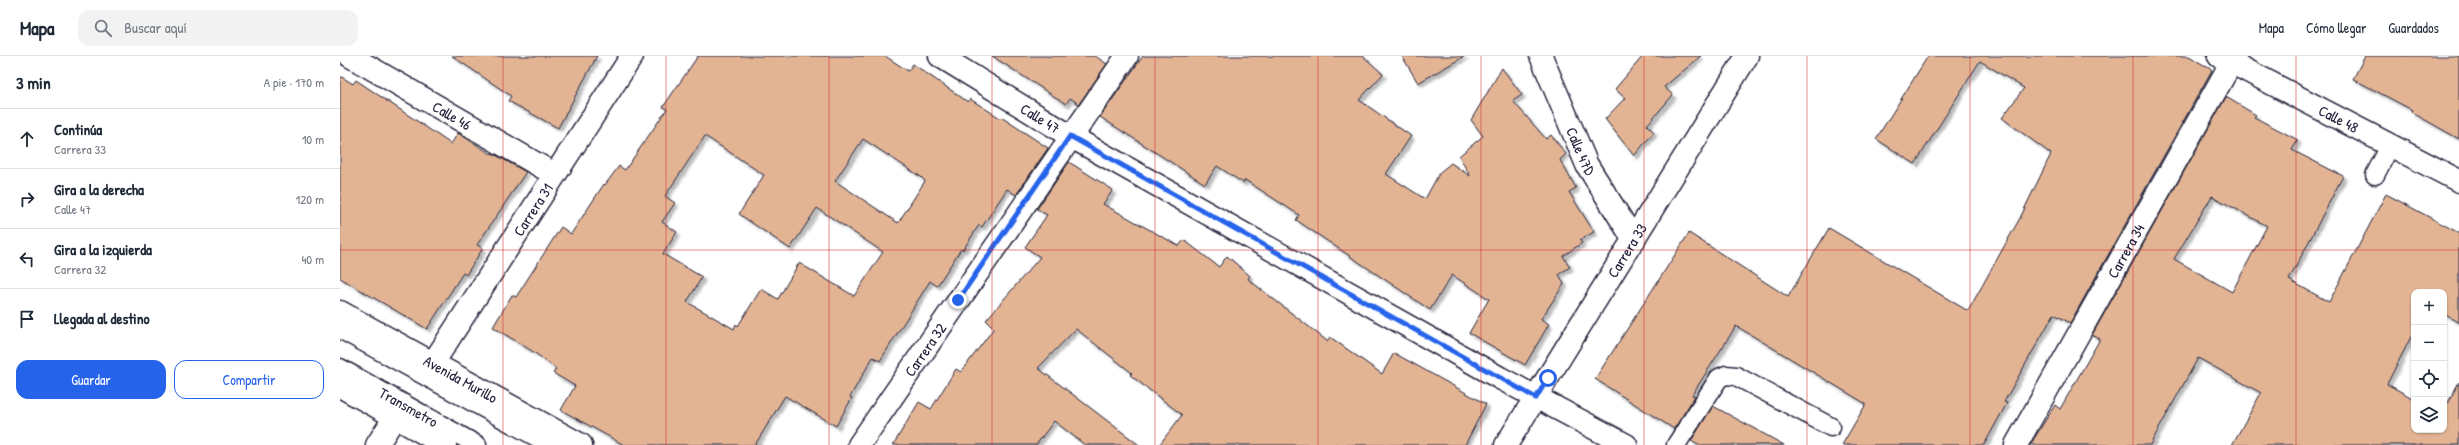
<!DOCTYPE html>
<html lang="es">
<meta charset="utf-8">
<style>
:root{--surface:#fff;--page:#f2f2f3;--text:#1f2937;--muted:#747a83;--line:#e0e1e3;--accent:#2563eb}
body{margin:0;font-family:"Patrick Hand",sans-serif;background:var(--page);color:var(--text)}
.controls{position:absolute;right:12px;bottom:12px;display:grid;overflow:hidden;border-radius:8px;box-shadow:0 1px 3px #0004}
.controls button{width:36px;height:36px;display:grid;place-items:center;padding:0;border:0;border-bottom:1px solid var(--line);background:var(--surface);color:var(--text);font:20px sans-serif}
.stop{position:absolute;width:12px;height:12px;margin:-9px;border:3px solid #2563eb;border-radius:50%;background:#fff}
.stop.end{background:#2563eb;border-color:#fff;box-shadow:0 1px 4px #0008}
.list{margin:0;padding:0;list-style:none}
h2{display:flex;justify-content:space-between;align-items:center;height:52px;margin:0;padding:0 16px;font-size:17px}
h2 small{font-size:13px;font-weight:400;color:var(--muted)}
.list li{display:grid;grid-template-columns:26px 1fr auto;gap:12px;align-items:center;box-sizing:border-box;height:60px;padding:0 16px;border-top:1px solid var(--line)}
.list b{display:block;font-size:15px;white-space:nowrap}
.list p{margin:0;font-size:13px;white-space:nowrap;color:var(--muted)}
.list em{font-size:13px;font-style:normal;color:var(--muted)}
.actions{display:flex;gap:8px;padding:12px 16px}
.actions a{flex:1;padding:9px 0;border:1px solid var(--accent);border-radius:12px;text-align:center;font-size:14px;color:var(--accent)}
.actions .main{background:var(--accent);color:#fff}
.icon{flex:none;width:22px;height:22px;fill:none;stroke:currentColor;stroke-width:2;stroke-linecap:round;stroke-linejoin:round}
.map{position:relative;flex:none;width:2119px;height:389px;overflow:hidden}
header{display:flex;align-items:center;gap:24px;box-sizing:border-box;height:56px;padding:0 20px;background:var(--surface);border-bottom:1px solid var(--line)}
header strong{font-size:19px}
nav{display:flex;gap:22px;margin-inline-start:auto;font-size:14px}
.search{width:280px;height:36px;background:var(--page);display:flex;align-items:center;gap:10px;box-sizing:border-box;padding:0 14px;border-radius:12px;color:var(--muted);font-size:15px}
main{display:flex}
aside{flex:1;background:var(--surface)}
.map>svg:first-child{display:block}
.building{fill:#e3b494;stroke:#22223b;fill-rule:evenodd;filter:url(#shadow)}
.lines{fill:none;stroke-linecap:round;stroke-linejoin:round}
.lane-casing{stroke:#22223b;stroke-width:21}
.street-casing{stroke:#22223b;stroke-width:25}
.secondary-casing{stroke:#22223b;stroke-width:25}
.primary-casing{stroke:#22223b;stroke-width:25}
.lane{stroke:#fff;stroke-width:18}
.street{stroke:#fff;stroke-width:22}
.secondary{stroke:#fff;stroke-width:22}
.primary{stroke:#fff;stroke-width:22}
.route{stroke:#2563eb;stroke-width:5}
.grid{fill:none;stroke:#d62828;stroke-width:1;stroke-opacity:0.55}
.labels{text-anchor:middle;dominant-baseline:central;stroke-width:3;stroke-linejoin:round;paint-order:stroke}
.street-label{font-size:15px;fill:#22223b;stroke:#fff}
</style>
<header>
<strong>Mapa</strong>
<div class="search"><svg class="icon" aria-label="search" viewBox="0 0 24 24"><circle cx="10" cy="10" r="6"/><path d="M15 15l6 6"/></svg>Buscar aquí</div>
<nav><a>Mapa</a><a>Cómo llegar</a><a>Guardados</a></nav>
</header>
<main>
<aside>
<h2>3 min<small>A pie · 170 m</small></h2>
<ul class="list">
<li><svg class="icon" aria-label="ahead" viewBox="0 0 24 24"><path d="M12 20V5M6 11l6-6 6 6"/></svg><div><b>Continúa</b><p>Carrera 33</p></div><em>10 m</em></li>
<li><svg class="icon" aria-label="right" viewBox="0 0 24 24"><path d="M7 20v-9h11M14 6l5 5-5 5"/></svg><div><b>Gira a la derecha</b><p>Calle 47</p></div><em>120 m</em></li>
<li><svg class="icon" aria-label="left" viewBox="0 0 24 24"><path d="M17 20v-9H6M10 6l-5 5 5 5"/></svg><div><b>Gira a la izquierda</b><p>Carrera 32</p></div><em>40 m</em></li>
<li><svg class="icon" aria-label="arrive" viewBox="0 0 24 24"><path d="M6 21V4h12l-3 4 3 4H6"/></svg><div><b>Llegada al destino</b></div></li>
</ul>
<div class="actions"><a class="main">Guardar</a><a>Compartir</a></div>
</aside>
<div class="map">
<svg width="2119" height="389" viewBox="0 0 2119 389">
<defs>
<filter id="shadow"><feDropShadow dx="3.5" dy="3.5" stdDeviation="1" flood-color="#0004"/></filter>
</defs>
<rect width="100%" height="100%" fill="#fff"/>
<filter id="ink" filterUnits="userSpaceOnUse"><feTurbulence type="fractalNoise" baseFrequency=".025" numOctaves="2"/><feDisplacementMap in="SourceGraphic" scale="8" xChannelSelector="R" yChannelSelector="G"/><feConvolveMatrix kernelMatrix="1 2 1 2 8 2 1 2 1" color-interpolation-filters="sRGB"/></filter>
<g filter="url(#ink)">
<path class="building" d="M112,0H257L218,72L168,45L171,40Z
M358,0H545L568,15L573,8L628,46L630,43L660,62L661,61L708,92L676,139L667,133L642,171L639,169L623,194L621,193L597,230L590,225L540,305L533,301L510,341L512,342L496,370L445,340L415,389H284L221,354L235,330L213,317L216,313L195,297L153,271L172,239L176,241L221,171L231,178L264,128L265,129L279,110L285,114L327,53L323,51ZM365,80L424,119L399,158L450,193L477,152L543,196L514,240L459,207L438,243L421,233L398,270L396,268L394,273L347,246L362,221L323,198L337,176L322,166L335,147L325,140ZM523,83L581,121L585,125L558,167L495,125Z
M652,0H755L767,8L739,48L730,42L726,48Z
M803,0H1023L1043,18L1019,44L1071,80L1046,118L1085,143L1100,116L1111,107L1130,120L1119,100L1143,80L1131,64L1162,12L1182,39L1173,45L1206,83L1211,79L1226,98L1220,104L1236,132L1229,136L1254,176L1240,184L1242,187L1223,200L1230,211L1219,218L1224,228L1201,263L1209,268L1185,309L1129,277L1149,243L1112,219L1090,254L956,164L959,159L905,124L903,127L877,110L865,128L760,61Z
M1062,0H1125L1078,27Z
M1303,0H1361L1324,31L1333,39L1307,69L1314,76L1294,100L1265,63L1285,42L1275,33Z
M1588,0H1849L1872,14L1730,267L1714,258L1664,346L1667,347L1644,389H1502L1526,348L1396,270L1352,339L1355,340L1334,373L1255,323L1349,177L1448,241L1489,172L1628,255L1680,162L1711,98L1662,62L1684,32L1640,5L1575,108L1536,83Z
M2025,0H2119V83L2071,56L2072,54L2013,23Z
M0,20L13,28L16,24L111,88L118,77L151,98L152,97L186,116L137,189L143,192L126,219L123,217L87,273L0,222Z
M1886,41L1916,59L1914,61L1958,84L1952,94L2003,120L1949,224L1989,246L2046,138L2119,177V267L2104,258V236H2074V275L2047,328L2074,343V374H2104V354L2119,326V389H1892L1921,337L1858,302L1810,389H1690L1715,349L1720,353L1760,283L1752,279ZM1872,140L1927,170L1892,236L1834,203Z
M729,106L773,134L763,148L839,190L844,184L879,211L887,200L910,220L908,223L987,285L990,281L1042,318L1054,297L1146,348L1125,389H819L842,359L790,319L792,317L736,273L698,312L799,389H745L714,365L696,389H553L579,346L591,353L616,313L621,316L654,272L646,264L700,201L685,191L707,159L697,153Z
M1373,350L1444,389H1358L1351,385Z"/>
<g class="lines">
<g class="lane-casing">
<g id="lane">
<path d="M2035,119L2050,90"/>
<path d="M0,273L211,389"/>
<path id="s1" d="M0,312L137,389"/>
<path d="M1336,389L1379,322L1386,319L1396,320L1491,371"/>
</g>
</g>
<g class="street-casing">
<g id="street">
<path id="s2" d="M10,0L214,118"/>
<path id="s3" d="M600,0L730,80L1160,322L1286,389"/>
<path id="s4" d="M1201,0L1247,109L1294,184"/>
<path id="s5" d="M1879,0L2119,125"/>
<path id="s6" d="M93,307L292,0"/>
<path d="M37,389L55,361"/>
<path id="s7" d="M519,389L787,0"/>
<path id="s8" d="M1676,389L1895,0"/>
</g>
</g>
<g class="secondary-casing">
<g id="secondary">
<path id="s9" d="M1166,389L1407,0"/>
</g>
</g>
<g class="primary-casing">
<g id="primary">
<path id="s10" d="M0,256L241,389"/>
<path d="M0,330L105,389"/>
</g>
</g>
<use href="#lane" class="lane"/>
<use href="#street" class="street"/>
<use href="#secondary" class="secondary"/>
<use href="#primary" class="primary"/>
</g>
</g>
<g class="lines" filter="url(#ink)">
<path class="route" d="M618,244L730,80L1196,342L1208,322"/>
</g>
<path class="grid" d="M163,0V389M326,0V389M489,0V389M652,0V389M815,0V389M978,0V389M1141,0V389M1304,0V389M1467,0V389M1630,0V389M1793,0V389M1956,0V389M0,194H2119"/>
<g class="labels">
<g class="street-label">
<text stroke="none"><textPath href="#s2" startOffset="118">Calle 46</textPath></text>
<text stroke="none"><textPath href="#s3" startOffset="118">Calle 47</textPath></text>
<text stroke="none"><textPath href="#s5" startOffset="135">Calle 48</textPath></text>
<text stroke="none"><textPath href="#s4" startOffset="103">Calle 47D</textPath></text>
<text stroke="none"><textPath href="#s6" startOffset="183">Carrera 31</textPath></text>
<text stroke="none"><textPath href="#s8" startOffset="223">Carrera 34</textPath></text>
<text stroke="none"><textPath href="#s9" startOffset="229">Carrera 33</textPath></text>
<text stroke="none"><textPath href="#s7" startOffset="116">Carrera 32</textPath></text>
<text stroke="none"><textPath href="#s10" startOffset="138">Avenida Murillo</textPath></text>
<text stroke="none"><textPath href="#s1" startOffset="79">Transmetro</textPath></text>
</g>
</g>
</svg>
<div class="controls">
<button>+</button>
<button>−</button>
<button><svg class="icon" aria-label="locate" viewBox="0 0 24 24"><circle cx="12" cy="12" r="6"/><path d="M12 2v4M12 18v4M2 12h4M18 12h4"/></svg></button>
<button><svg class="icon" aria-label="layers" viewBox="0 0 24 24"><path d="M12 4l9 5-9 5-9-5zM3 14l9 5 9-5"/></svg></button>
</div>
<div class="stop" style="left:1208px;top:322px"></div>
<div class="stop end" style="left:618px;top:244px"></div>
</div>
</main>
